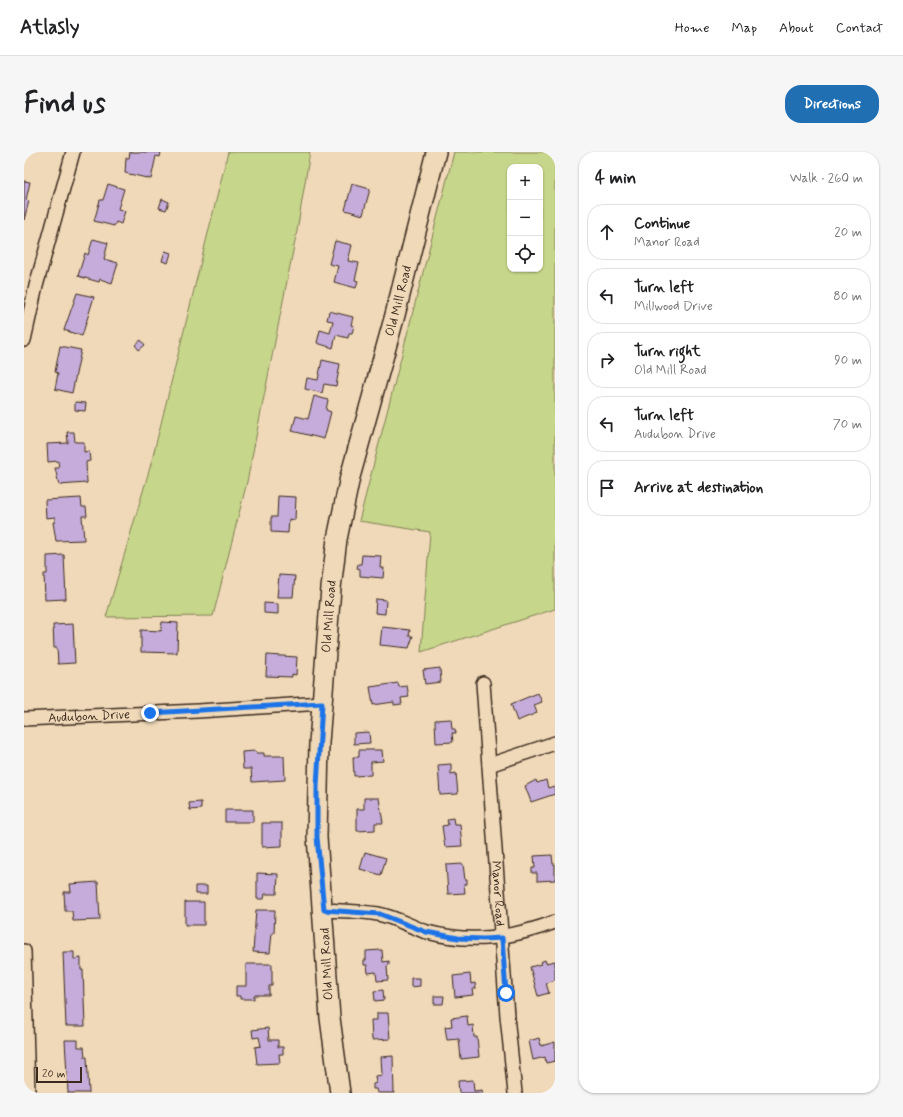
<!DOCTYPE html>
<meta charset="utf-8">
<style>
:root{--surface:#fff;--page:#f6f6f6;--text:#202124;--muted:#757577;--line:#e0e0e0;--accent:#1f6fb2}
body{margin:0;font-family:Mynerve,sans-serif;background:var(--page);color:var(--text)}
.controls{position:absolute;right:12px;top:12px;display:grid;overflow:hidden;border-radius:8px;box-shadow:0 1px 3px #0004}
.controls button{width:36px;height:36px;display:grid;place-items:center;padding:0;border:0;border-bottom:1px solid var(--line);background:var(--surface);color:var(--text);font:20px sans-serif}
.scale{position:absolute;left:12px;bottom:10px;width:46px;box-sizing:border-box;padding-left:4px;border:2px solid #3b2a1e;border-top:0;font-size:11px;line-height:14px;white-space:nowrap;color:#3b2a1e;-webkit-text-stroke:3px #f0d9b9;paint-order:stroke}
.stop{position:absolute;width:12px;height:12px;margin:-9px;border:3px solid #1a73e8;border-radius:50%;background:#fff}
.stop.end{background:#1a73e8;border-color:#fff;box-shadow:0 1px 4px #0008}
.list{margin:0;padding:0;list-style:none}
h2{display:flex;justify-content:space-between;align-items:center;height:52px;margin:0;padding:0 16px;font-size:17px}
h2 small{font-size:13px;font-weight:400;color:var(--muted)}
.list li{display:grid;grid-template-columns:26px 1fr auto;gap:12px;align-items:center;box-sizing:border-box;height:56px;margin:0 8px 8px;padding:0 8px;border:1px solid var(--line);border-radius:16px}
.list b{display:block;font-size:15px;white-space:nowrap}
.list p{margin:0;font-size:13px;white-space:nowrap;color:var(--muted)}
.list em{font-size:13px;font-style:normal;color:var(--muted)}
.icon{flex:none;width:22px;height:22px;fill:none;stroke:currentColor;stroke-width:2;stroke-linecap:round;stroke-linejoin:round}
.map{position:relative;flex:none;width:531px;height:941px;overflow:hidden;border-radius:16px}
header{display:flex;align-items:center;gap:24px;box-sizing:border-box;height:56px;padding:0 20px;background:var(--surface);border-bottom:1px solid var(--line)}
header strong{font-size:19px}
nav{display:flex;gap:22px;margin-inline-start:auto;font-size:14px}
.intro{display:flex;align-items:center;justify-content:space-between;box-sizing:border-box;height:96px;padding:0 24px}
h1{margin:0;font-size:28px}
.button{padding:10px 18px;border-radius:16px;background:var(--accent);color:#fff;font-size:14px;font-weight:700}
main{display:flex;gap:24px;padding:0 24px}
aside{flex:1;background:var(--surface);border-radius:16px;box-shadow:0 1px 3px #0004}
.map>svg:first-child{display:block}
.green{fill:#c6d68a;stroke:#808054;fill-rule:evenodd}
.building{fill:#c5acda;stroke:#3b2a1e}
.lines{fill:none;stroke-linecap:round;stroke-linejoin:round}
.street-casing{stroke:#3b2a1e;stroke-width:16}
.secondary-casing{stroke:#3b2a1e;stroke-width:22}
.street{stroke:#f0d9b9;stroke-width:13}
.secondary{stroke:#f0d9b9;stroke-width:19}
.route{stroke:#1a73e8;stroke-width:5}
.labels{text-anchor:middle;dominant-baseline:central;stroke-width:3.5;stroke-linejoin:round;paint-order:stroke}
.street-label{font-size:13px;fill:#3b2a1e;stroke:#f0d9b9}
</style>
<header>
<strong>Atlasly</strong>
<nav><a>Home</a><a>Map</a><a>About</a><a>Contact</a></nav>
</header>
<div class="intro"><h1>Find us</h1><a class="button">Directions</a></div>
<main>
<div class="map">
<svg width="531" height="941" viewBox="0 0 531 941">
<rect width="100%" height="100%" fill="#f0d9b9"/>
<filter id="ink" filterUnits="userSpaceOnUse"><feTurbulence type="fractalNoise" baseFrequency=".025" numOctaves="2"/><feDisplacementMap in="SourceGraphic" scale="8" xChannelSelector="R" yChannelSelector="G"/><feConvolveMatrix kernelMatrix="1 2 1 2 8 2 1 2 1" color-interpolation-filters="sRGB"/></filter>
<g filter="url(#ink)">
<path class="green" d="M204,0H286L273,79L223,330L189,464L82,465L127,312Z
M430,0H531V457L397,500L406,380L335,369ZM486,15H516V117H486Z"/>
<path class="building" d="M106,0H137L136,5L132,4L127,27L101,21L102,6H105Z
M0,29L6,30L2,48L5,49L0,68Z
M84,32L100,37L94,57L101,59L97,72L92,70L90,74L70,69L76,48H79Z
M328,32L346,37L339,63L321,58Z
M138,47L145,50L142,58L135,56Z
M69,87L84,91L80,107L94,111L88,131L76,127L75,130L54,124L61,101L64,103Z
M311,89L328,93L324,109L335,111L331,128L334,129L332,136L310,130L314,114L305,112Z
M141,99L147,101L144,111L138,109Z
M53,141L70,145L58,184L40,178Z
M305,159L329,165L327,173L330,174L328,181H325L324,186L312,183L309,196L293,191L296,178L306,181L309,169L303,168Z
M117,188L121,193L115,198L111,193Z
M36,194L57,198L48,241L31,237L34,221L31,220Z
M298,208L316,212L312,234L300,232L298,241L281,237L283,226L294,228Z
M290,244L304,248L302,258L307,260L300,287L268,279L272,264L284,267Z
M51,250L62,251L61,259L51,258Z
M43,280H50L51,290H60V300L65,299L66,309L62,310L63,331L35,333L31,316H35L34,309L24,310L23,292L44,291Z
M254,344L272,345L271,368L265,367L264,381L247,380V365H253Z
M57,346L58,355H62L63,364H58L60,388L32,389L29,370H31V365L22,366L21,348Z
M40,403L42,447L21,448L20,422H23V404Z
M338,403L357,404L356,416H360L359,426L336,424V417L333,416L334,412H337Z
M255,423L271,424L269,445H253Z
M352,447L362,448L361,462L351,461Z
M240,451L254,452V462L240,461Z
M138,470L154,471L153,501L117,500V478L137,479Z
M49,472L51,511L34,512L33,496H30L29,473Z
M358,475L386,478L385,484H389L385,496L356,493Z
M243,503L273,505L272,523L268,522V525L242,524Z
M416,516L417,530L401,532L399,518Z
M374,531L375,535L383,534L385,545L377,546L378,552L370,553V550L349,553L346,535Z
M514,541L518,550L510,553L513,561L493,569L487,552Z
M427,567L428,577H431L432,581H428L429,590L412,591L411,568Z
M345,580L346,591L330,592V581Z
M335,598H358L359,609L347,610V623L330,624L329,605H335Z
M231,599L232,601H240V604H260L261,628L228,630L227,617H219L218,600Z
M427,612V622L432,621L434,642L416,643L414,613Z
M512,628L513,631L522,628L524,636L530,634L531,642L507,650L501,634Z
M340,646H355L359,671H351V678L333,679V657H340Z
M177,650V657L166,658L165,651Z
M201,658H229V670H201Z
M429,666L430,672H436L438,694L421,695L418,674L424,673L423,667Z
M238,671H258V694L238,695Z
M341,700L362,706L357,723L336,717Z
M528,703L529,712H531V728L513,729V721H508V716H511L510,704Z
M439,712L441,728H443V732H440L441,741L424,742L422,713Z
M233,721L254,722L253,742H241L240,747H233Z
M74,730L76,768L49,769L48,759H41L40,740H47L46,732Z
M171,734H183V742H171Z
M161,750H180V773H161Z
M232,758H251L250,781H248L246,801L229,800Z
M358,798L359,810L365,809V813L363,814L364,828L353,829L352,820L344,821L343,813H340V808H342V799Z
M39,800H50V807L57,806V818H59L61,874H42Z
M521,808L522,811L531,809V828L522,831L525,841L514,844L506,815L517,812L516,810Z
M222,812H248V834H245V843H230V847H216V844H212V834H222Z
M446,822L447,832L451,831L452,837H448L449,843L431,845L429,824Z
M387,826H396V834L387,835Z
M359,838L360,848L351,849L350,839Z
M410,844H420L419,852H410Z
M353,861H364L366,887L348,888L347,868H353Z
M443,864L444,874L449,873L450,885H453L455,905L437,907L435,887L423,888L421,875L428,874L427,866Z
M244,876L245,888H254V895H259V902H255L256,911L233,912L231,895L237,894L235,885L229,886L228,878Z
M515,886L517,894L531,890V909L522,911L521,905L509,908L505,889Z
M41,888H54V895H60L61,905H63L65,941H44Z
M369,904L370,941H353L352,937H349V932L352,931L351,924L358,923L357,905Z
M449,928L450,939L458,938L459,941H435L434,929Z"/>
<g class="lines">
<g class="street-casing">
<g id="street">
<path d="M0,188L12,134L49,0"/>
<path id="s1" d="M459,531L483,864L491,941"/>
<path id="s2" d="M0,567L174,559L298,551"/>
<path d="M465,613L531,591"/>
<path d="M300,758C318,759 336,759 354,762C371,765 387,775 403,780C448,792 488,786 531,770"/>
<path d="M0,799L4,941"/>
</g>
</g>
<g class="secondary-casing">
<g id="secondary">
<path id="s3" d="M316,941L306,866L293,685L295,591L307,436L313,387L326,325L371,163L412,0"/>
</g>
</g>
<use href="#street" class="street"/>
<use href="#secondary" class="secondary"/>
</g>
</g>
<g class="lines" filter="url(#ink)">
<path class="route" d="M126,561L298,551L293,634V685L300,758L356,762L402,780L434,786L459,787L478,786L482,841"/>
</g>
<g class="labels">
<g class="street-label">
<text stroke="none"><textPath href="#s3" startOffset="802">Old Mill Road</textPath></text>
<text stroke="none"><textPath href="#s3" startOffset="478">Old Mill Road</textPath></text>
<text stroke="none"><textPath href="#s2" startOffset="65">Audubon Drive</textPath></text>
<text stroke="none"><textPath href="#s1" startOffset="211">Manor Road</textPath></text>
<text transform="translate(303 812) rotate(-93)">Old Mill Road</text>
</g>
</g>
</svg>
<div class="controls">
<button>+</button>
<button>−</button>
<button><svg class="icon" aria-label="locate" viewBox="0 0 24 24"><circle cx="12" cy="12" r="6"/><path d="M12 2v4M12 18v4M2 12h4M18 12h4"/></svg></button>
</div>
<div class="scale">20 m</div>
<div class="stop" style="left:482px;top:841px"></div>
<div class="stop end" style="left:126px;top:561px"></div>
</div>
<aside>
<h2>4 min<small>Walk · 260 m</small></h2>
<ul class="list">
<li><svg class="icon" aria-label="ahead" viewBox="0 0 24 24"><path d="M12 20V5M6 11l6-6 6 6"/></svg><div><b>Continue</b><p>Manor Road</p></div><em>20 m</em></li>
<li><svg class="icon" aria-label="left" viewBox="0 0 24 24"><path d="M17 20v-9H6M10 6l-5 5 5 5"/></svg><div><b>Turn left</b><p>Millwood Drive</p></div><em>80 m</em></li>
<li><svg class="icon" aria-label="right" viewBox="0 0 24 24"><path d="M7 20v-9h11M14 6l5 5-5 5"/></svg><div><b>Turn right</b><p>Old Mill Road</p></div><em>90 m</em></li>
<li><svg class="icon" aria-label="left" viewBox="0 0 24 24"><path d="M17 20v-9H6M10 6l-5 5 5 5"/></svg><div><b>Turn left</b><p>Audubon Drive</p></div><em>70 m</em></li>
<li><svg class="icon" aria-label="arrive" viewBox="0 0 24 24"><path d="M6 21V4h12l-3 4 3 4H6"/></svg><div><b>Arrive at destination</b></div></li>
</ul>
</aside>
</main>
